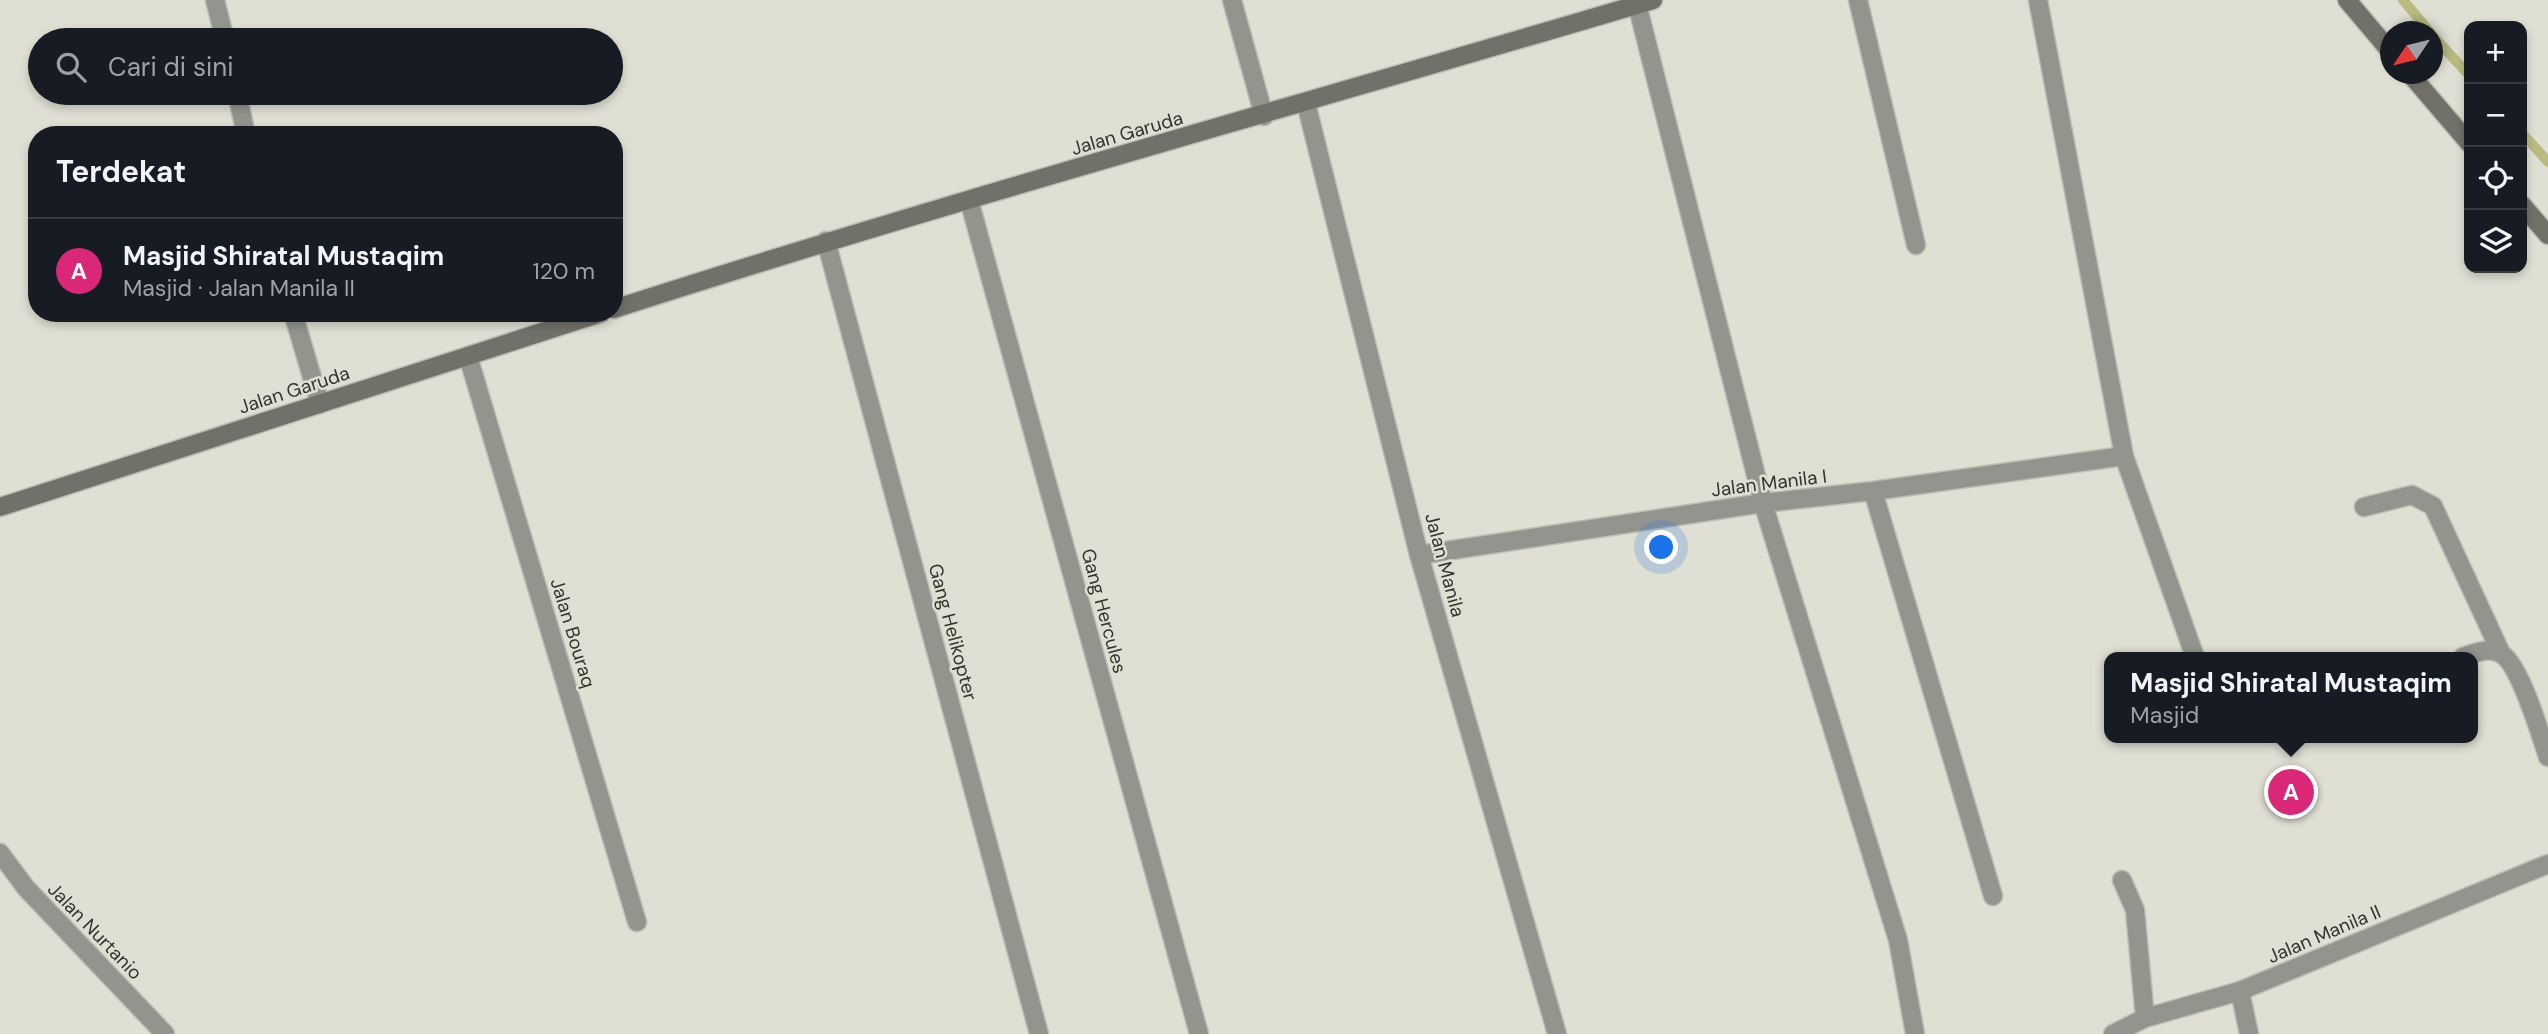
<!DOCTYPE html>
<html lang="id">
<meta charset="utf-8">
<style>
:root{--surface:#171b24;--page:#20242c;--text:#f1f3f6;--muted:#9ea1a6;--line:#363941;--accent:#db2777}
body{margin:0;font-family:"DM Sans",sans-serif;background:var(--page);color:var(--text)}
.controls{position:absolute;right:21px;top:21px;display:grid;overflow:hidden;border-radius:14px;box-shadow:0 4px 10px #0003}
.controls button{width:63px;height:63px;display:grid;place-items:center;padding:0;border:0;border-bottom:2px solid var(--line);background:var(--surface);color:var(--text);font:35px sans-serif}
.compass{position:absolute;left:2380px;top:21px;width:63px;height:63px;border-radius:50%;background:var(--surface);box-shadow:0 4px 10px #0003;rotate:235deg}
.you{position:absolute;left:1662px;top:548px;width:24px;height:24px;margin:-18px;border:5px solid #fff;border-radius:50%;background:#1a73e8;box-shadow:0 0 0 10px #1a73e833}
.badge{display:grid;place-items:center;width:46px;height:46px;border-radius:50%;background:var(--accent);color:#fff;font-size:23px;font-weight:700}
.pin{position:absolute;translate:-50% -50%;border:4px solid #fff;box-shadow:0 2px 7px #0006}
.popup{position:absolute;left:2104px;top:652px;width:374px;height:91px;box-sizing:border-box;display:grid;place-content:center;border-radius:14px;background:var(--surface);filter:drop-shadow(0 2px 5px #0005);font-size:23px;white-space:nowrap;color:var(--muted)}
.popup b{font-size:26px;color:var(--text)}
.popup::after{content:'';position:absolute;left:50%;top:100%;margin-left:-14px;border:14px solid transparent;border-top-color:var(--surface)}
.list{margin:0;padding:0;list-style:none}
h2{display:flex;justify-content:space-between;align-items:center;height:91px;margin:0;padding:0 28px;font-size:30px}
h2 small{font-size:23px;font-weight:400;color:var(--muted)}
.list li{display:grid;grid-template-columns:46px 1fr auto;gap:21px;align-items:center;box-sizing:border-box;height:105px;padding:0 28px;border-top:2px solid var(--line)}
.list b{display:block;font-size:26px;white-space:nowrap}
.list p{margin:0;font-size:23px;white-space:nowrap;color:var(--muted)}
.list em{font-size:23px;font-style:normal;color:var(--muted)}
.icon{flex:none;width:38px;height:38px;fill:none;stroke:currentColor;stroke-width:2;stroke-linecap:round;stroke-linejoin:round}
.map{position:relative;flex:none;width:2548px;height:1034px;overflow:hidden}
.search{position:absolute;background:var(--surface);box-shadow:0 4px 10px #0003;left:28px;top:28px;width:595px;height:77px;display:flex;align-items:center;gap:18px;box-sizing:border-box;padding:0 24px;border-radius:38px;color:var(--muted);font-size:26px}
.panel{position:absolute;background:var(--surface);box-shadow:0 4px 10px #0003;left:28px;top:126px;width:595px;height:196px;border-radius:28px}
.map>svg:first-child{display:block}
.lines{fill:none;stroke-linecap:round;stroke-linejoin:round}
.stream{stroke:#b9bb80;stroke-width:10}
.lane-casing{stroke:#bdbdb2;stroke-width:21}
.street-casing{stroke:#bdbdb2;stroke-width:21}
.secondary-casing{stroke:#bdbdb2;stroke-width:21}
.lane{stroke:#94948f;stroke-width:18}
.street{stroke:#94948f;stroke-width:18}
.secondary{stroke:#71716a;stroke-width:18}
.labels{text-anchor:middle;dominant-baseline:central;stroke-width:5;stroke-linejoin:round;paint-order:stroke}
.street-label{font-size:19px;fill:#34342f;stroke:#dfdfd3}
</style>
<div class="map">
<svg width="2548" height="1034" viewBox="0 0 2548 1034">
<rect width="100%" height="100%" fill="#dfdfd3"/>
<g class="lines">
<path class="stream" d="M2403,0L2430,32
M2432,35L2469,75
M2522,133L2548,162"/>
<g class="lane-casing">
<path id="lane" d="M2240,991L2249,1034"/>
</g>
<g class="street-casing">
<path id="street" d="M215,0L225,40
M1232,0L1264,116
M1636,0L1763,503L1898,940L1915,1034
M1858,0L1916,245
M2038,0L2124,456L2195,657
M237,93L246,135
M1306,103L1419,555L1557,1034
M969,200L1199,1034
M826,241L1039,1034
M293,313L320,404
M468,356L637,922
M1873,491L1993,896
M2364,507L2412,495L2433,506L2501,653
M1419,555L1763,503L1873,491L2124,456
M2463,657C2475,653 2487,647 2500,653C2520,663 2540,734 2548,757
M0,853L26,888L165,1034
M2122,880L2135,910L2145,1018
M2113,1034L2145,1018L2240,991L2548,864"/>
</g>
<g class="secondary-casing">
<path id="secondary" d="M2347,0L2390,51
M2410,74L2469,143
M2522,205L2548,235
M614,309C958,198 1307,103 1653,0
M0,507L601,313"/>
</g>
<use href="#lane" class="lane"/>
<use href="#street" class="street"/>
<use href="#secondary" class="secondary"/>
</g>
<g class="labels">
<g class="street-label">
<text transform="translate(1127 133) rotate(-16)">Jalan Garuda</text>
<text transform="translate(294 390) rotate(-18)">Jalan Garuda</text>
<text transform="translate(1769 483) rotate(-7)">Jalan Manila I</text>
<text transform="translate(1445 565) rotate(75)">Jalan Manila</text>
<text transform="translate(1104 611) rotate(75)">Gang Hercules</text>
<text transform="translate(953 632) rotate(75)">Gang Helikopter</text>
<text transform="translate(573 633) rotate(73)">Jalan Bouraq</text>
<text transform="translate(95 931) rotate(46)">Jalan Nurtanio</text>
<text transform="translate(2324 934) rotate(-23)">Jalan Manila II</text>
</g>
</g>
</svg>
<div class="controls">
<button>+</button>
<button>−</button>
<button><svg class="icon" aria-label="locate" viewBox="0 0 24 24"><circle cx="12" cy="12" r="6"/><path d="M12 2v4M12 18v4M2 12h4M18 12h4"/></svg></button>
<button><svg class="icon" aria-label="layers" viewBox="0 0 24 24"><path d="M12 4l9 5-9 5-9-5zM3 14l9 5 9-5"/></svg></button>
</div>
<svg class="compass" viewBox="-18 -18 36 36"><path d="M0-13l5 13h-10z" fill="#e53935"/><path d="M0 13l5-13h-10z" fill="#9ea1a6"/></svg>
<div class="you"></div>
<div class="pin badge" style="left:2291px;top:792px">A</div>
<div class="popup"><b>Masjid Shiratal Mustaqim</b>Masjid</div>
<div class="search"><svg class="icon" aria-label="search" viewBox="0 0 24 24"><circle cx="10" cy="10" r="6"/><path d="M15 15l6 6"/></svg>Cari di sini</div>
<section class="panel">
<h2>Terdekat<small></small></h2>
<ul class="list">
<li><span class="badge">A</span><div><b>Masjid Shiratal Mustaqim</b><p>Masjid · Jalan Manila II</p></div><em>120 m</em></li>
</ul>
</section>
</div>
